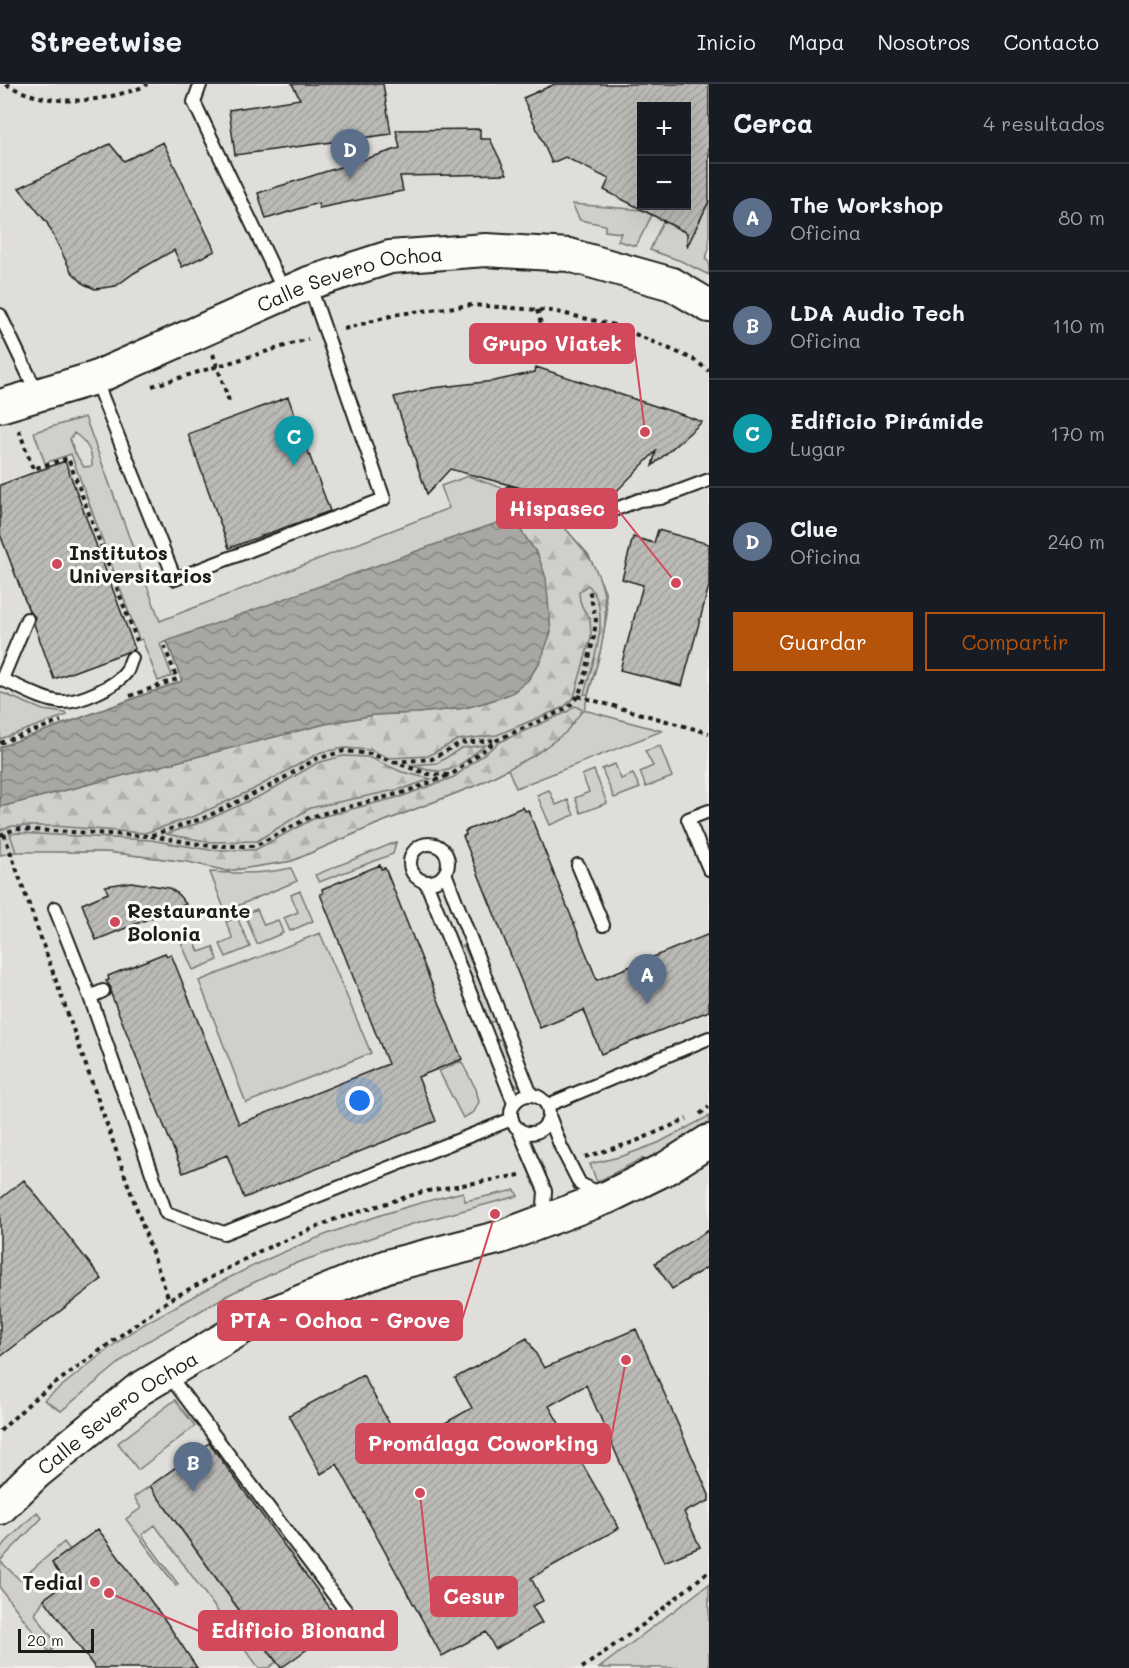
<!DOCTYPE html>
<html lang="es">
<meta charset="utf-8">
<style>
:root{--surface:#171b24;--page:#242831;--text:#f1f3f6;--muted:#9ea1a6;--line:#363941;--accent:#b45309}
body{margin:0;font-family:Mali,sans-serif;background:var(--page);color:var(--text)}
.controls{position:absolute;right:18px;top:18px;display:grid;overflow:hidden;border-radius:0px;box-shadow:0 6px 24px #0002}
.controls button{width:54px;height:54px;display:grid;place-items:center;padding:0;border:0;border-bottom:2px solid var(--line);background:var(--surface);color:var(--text);font:30px sans-serif}
.scale{position:absolute;left:18px;bottom:15px;width:76px;box-sizing:border-box;padding-left:6px;border:3px solid #1c1c1c;border-top:0;font-size:16px;line-height:21px;white-space:nowrap;color:#1c1c1c;-webkit-text-stroke:4px #fdfcf7;paint-order:stroke}
.you{position:absolute;left:360px;top:1017px;width:21px;height:21px;margin:-15px;border:4px solid #fff;border-radius:50%;background:#1a73e8;box-shadow:0 0 0 9px #1a73e833}
.badge{display:grid;place-items:center;width:39px;height:39px;border-radius:50%;background:var(--accent);color:#fff;font-size:20px;font-weight:700}
.pin{position:absolute;translate:-50% -50px;filter:drop-shadow(0 2px 3px #0008)}
.pin::after{content:'';position:absolute;top:32px;width:21px;height:18px;background:inherit;clip-path:polygon(0 0,100% 0,50% 100%)}
.list{margin:0;padding:0;list-style:none}
h2{display:flex;justify-content:space-between;align-items:center;height:78px;margin:0;padding:0 24px;font-size:26px}
h2 small{font-size:20px;font-weight:400;color:var(--muted)}
.list li{display:grid;grid-template-columns:39px 1fr auto;gap:18px;align-items:center;box-sizing:border-box;height:108px;padding:0 24px;border-top:2px solid var(--line)}
.list b{display:block;font-size:22px;white-space:nowrap}
.list p{margin:0;font-size:20px;white-space:nowrap;color:var(--muted)}
.list em{font-size:20px;font-style:normal;color:var(--muted)}
.actions{display:flex;gap:12px;padding:18px 24px}
.actions a{flex:1;padding:14px 0;border:2px solid var(--accent);border-radius:0px;text-align:center;font-size:21px;color:var(--accent)}
.actions .main{background:var(--accent);color:#fff}
.map{position:relative;flex:none;width:709px;height:1584px;overflow:hidden}
header{display:flex;align-items:center;gap:36px;box-sizing:border-box;height:84px;padding:0 30px;background:var(--surface);border-bottom:2px solid var(--line)}
header strong{font-size:28px}
nav{display:flex;gap:33px;margin-inline-start:auto;font-size:21px}
main{display:flex}
aside{flex:1;background:var(--surface)}
.map>svg:first-child{display:block}
.built{fill:#e0deda;fill-rule:evenodd}
.green{fill:#d0cfcc;stroke:#767674;stroke-width:1.5;fill-rule:evenodd}
.forest{fill:url(#forest-firs);stroke:#767674;stroke-width:1.5}
.water{fill:url(#water-waves);stroke:#706f6d;stroke-width:1.5}
.building{fill:url(#building-hatch);stroke:#1c1c1c;stroke-width:1.5;fill-rule:evenodd}
.lines{fill:none;stroke-linecap:round;stroke-linejoin:round}
.lane-casing{stroke:#1c1c1c;stroke-width:16}
.secondary-casing{stroke:#1c1c1c;stroke-width:36}
.path{stroke:#1c1c1c;stroke-width:4;stroke-dasharray:4.5 4.5;stroke-linecap:butt}
.lane{stroke:#fdfcf7;stroke-width:12}
.secondary{stroke:#fdfcf7;stroke-width:32}
.poi-dot{fill:#d1495b;stroke:#fdfcf7;stroke-width:2}
.labels{text-anchor:middle;dominant-baseline:central;stroke-width:6;stroke-linejoin:round;paint-order:stroke}
.street-label{font-size:20px;fill:#1c1c1c;stroke:#fdfcf7}
.poi-label{font-size:20px;font-weight:bold;fill:#1c1c1c;stroke:#fdfcf7;text-anchor:start}
.leader{fill:none;stroke:#d1495b;stroke-width:2}
.callout-dot{fill:#d1495b;stroke:#fdfcf7;stroke-width:2}
.callout{fill:#d1495b;stroke:#d1495b;stroke-width:2}
.callout-label{font-size:21px;text-anchor:middle;font-weight:bold;fill:#fff}
</style>
<header>
<strong>Streetwise</strong>
<nav><a>Inicio</a><a>Mapa</a><a>Nosotros</a><a>Contacto</a></nav>
</header>
<main>
<div class="map">
<svg width="709" height="1584" viewBox="0 0 709 1584">
<defs>
<pattern id="forest-firs" width="22" height="20" patternUnits="userSpaceOnUse" patternTransform="scale(1.5)"><rect width="22" height="20" fill="#d0cfcc"/><path d="M5 1l3.5 6h-7zM16 11l3.5 6h-7z" fill="#b2b1af"/></pattern>
<pattern id="water-waves" width="16" height="10" patternUnits="userSpaceOnUse" patternTransform="scale(1.5)"><rect width="16" height="10" fill="#a8a7a3"/><path d="M0 5q4-4 8 0t8 0" fill="none" stroke="#888784"/></pattern>
<pattern id="building-hatch" width="6" height="6" patternUnits="userSpaceOnUse" patternTransform="scale(1.5)"><rect width="6" height="6" fill="#bbbab6"/><path d="M-1 1l2-2M0 6l6-6M5 7l2-2" fill="none" stroke="#a09f9c"/></pattern>
</defs>
<rect width="100%" height="100%" fill="#f0eeea"/>
<filter id="ink" filterUnits="userSpaceOnUse"><feTurbulence type="fractalNoise" baseFrequency=".0167" numOctaves="2"/><feDisplacementMap in="SourceGraphic" scale="12" xChannelSelector="R" yChannelSelector="G"/><feConvolveMatrix kernelMatrix="1 2 1 2 8 2 1 2 1" color-interpolation-filters="sRGB"/></filter>
<g filter="url(#ink)">
<path class="built" d="M0,0H709V1584H0ZM642,22H686V122H642Z"/>
<path class="green" d="M709,117V166L705,175L709,178V191L681,177L650,166L663,137L692,152Z
M572,120L642,126L652,131L636,162L618,157L621,149L605,147V141L580,136Z
M85,333L160,537L449,424L441,402L468,392L502,404L501,415L559,438L588,470L605,507L607,530L599,573L584,626L662,647L516,704L508,685L477,701L377,740L292,777L227,787L189,778L107,768L21,767L0,771V663L182,597L167,557L160,560L172,592L158,597L142,555L139,556L71,370L45,379L34,348ZM74,349C86,357 93,367 92,382L84,383L75,369L70,355Z
M0,608L43,626L66,629L67,631L0,655Z
M660,662L672,693L646,703L640,688L653,682L645,667Z
M615,680L621,695L633,690L640,704L614,714L602,685Z
M594,686L607,719L581,729L575,714L589,708L582,691Z
M549,706L556,721L568,716L574,731L550,741L537,711Z
M396,758L393,770L319,798L315,791Z
M291,784L297,797L225,827L210,788C238,790 264,790 291,784Z
M300,807L313,837L290,847L284,834L298,828L291,811Z
M257,825L264,841L278,836L283,849L257,860L245,830Z
M237,833L250,863L226,873L220,860L233,855L226,838Z
M320,849L371,969L246,1019L199,897Z
M192,851L199,868L213,863L218,876L193,886L180,856Z
M462,862H464L495,934L493,938L489,937L460,865Z
M501,955L520,1000L518,1002L514,1000L498,960V956Z
M461,977L476,1005L479,1018L474,1028L463,1034L439,987Z
M709,1032V1040L647,1079L643,1074L597,1098L590,1080L623,1072L658,1059Z
M515,1106L518,1112L412,1140L290,1181L226,1212L141,1261L61,1327L44,1316C73,1294 100,1270 130,1249C147,1237 167,1228 185,1217C273,1168 365,1131 463,1108L465,1117Z
M175,1316L195,1342L138,1386L118,1359Z
M150,1402L276,1578L268,1584H259L155,1441L142,1451L178,1500L176,1502L126,1435L141,1424L134,1413Z
M37,1428L42,1434L0,1477L20,1496L64,1458L70,1466L52,1479L66,1499L44,1515L35,1530L56,1559L50,1569L0,1504V1464Z
M709,1500V1584H599Z"/>
<path class="forest" d="M515,420C528,425 545,430 558,438C565,442 571,452 577,458C621,507 605,554 588,610H584C593,580 613,526 588,501L579,508C579,519 583,526 590,534L591,553L574,613L564,623L497,651L457,656L428,672L389,674L371,666L345,664L321,668L252,706L195,732L145,749L53,742H12L0,746V723L325,640L374,631L417,629L465,624L490,617L512,609L528,596L541,576L538,471L512,434Z
M575,622L583,626L565,649L533,672L477,701L377,740L292,777L227,787L189,778L107,768H16L10,750L17,749L150,756L210,766H255L313,735L403,712L454,693L500,658L567,628Z
M485,661C454,686 449,694 409,681L438,679L461,664Z
M343,672L368,673L402,688L431,695L405,704L310,724L257,757L211,758L166,750L205,737L266,709L317,679Z"/>
<path class="water" d="M512,434L538,471L546,494L551,548L541,576L528,596L512,609L490,617L465,624L417,629L374,631L325,640L0,723V663L182,597L167,557L453,454Z"/>
<path class="building" d="M292,0H383L391,50L235,71L229,26L300,15Z
M555,0H709V117L687,163V149L604,106L609,95L565,73L552,79L523,14ZM642,22H687V122H642Z
M480,45V55H490L507,90L400,92L403,107L319,124L318,119L266,135L258,109L400,64L396,46Z
M163,58L215,167L182,183L174,166L134,189L116,202L95,205L84,200L71,187L47,139L19,104L110,60L124,77Z
M536,283L689,333L702,338L652,382L656,367L603,421L600,423L585,421L450,385L427,410L394,313L432,304L494,297L535,288Z
M288,313L330,427L229,464L188,350Z
M65,377L135,565L54,595L34,540L35,533L29,527L0,450V401Z
M658,446L709,460V502L682,602L620,586L643,501L622,495L633,453L654,459Z
M523,723L525,727L528,726L597,896L709,850V927L601,970L584,926L540,944L463,752L466,751L465,747Z
M380,781L381,785L385,784L462,975L418,993L436,1037L244,1114L227,1071L183,1089L111,910V904L106,897L109,896L108,892L165,869L167,872L171,870L239,1040L388,980L320,810L323,809L322,805Z
M131,798L169,804L177,809L186,820L96,856L82,820L108,809L105,802Z
M24,1096L102,1195L0,1273V1115Z
M709,1146V1182L672,1205L655,1179Z
M636,1245L709,1411V1417L684,1428L700,1463L664,1478L586,1301L549,1322L619,1444L531,1494L543,1517L532,1522L542,1539L495,1565L486,1548L442,1572L337,1380L321,1390L289,1331L363,1291L402,1363L472,1324L455,1294L527,1254L544,1284Z
M209,1359L342,1540L281,1584L150,1402Z
M98,1445L167,1539L197,1584H95L44,1515L66,1499L52,1479Z"/>
<g class="lines">
<g class="lane-casing">
<path id="lane" d="M200,1L194,18L285,209
M0,231L38,311
M95,295L175,495L384,415L309,200
M510,409L582,434L596,433L639,416L661,414L709,396
M0,595C18,601 42,617 61,618C79,619 117,602 127,587C129,583 130,578 132,574
M2,595L27,535
M709,727L688,735L709,785
M410 779a19 19 0 1 1 38 0a19 19 0 1 1-38 0Z
M578,781L603,841
M445,789L531,1011
M426,798L514,1019
M55,824L90,913
M103,907L90,913L166,1129L224,1149L512,1035
M511 1030a19 19 0 1 1 38 0a19 19 0 1 1-38 0Z
M548,1021L709,954
M549,1032L561,1063L580,1100L601,1110
M518,1044L545,1107L543,1136
M168,1290L349,1531"/>
</g>
<g class="secondary-casing">
<g id="secondary">
<path id="s1" d="M0,322L95,294L309,199L390,173L486,166L569,171L672,200L709,222"/>
<path id="s2" d="M0,1424L36,1389L138,1306L254,1237L387,1182L501,1153L608,1113L665,1085L709,1057"/>
</g>
</g>
<path class="path" d="M6,0C40,20 83,20 120,10C130,7 139,6 147,0
M537,226L548,263L560,266
M344,245L398,230L472,221L553,227L614,241L693,275L709,287
M213,270L229,317
M152,302L308,255
M19,346L33,385L68,374L137,557
M130,612L177,595L164,561
M578,612L709,649
M0,659L61,637
M394,678L432,675L460,659L496,656
M4,750L169,1216
M0,751L15,745L149,752L204,734L272,701L316,675L344,667L371,670L428,690L451,691L497,656L568,624L578,612L584,597L594,552L596,536L589,505
M151,752L210,762H255L310,733L405,708L447,692
M700,1030L709,1023
M585,1073L634,1058L687,1035
M0,1347L34,1315L169,1216L260,1167L333,1136L422,1108L520,1091
M582,1584L644,1540L709,1487"/>
<use href="#lane" class="lane"/>
<use href="#secondary" class="secondary"/>
</g>
</g>
<g class="poi-dot">
<circle cx="57" cy="480" r="6"/>
<circle cx="115" cy="838" r="6"/>
<circle cx="95" cy="1498" r="6"/>
</g>
<g class="labels">
<g class="street-label">
<text stroke="none"><textPath href="#s1" startOffset="374">Calle Severo Ochoa</textPath></text>
<text stroke="none"><textPath href="#s2" startOffset="152">Calle Severo Ochoa</textPath></text>
</g>
<g class="poi-label">
<text x="69" y="468">Institutos<tspan x="69" dy="23">Universitarios</tspan></text>
<text x="127" y="826">Restaurante<tspan x="127" dy="23">Bolonia</tspan></text>
<text x="83" y="1498" text-anchor="end">Tedial</text>
</g>
</g>
<path class="leader" d="M645 348L634 260M676 499L617 425M495 1130L462 1236M626 1276L610 1360M420 1409L431 1513M109 1509L199 1547"/>
<g class="callout-dot">
<circle cx="645" cy="348" r="6"/>
<circle cx="676" cy="499" r="6"/>
<circle cx="495" cy="1130" r="6"/>
<circle cx="626" cy="1276" r="6"/>
<circle cx="420" cy="1409" r="6"/>
<circle cx="109" cy="1509" r="6"/>
</g>
<g class="callout">
<rect x="470" y="240" width="164" height="39" rx="6"/>
<rect x="497" y="405" width="120" height="39" rx="6"/>
<rect x="218" y="1217" width="244" height="39" rx="6"/>
<rect x="356" y="1340" width="254" height="39" rx="6"/>
<rect x="431" y="1493" width="86" height="39" rx="6"/>
<rect x="199" y="1527" width="198" height="39" rx="6"/>
</g>
<g class="callout-label">
<text x="552" y="267">Grupo Viatek</text>
<text x="557" y="432">Hispasec</text>
<text x="340" y="1244">PTA - Ochoa - Grove</text>
<text x="483" y="1367">Promálaga Coworking</text>
<text x="474" y="1520">Cesur</text>
<text x="298" y="1554">Edificio Bionand</text>
</g>
</svg>
<div class="controls">
<button>+</button>
<button>−</button>
</div>
<div class="scale">20 m</div>
<div class="you"></div>
<div class="pin badge" style="left:647px;top:920px;background:#5c6f8a">A</div>
<div class="pin badge" style="left:193px;top:1408px;background:#5c6f8a">B</div>
<div class="pin badge" style="left:294px;top:382px;background:#0f9aa8">C</div>
<div class="pin badge" style="left:350px;top:95px;background:#5c6f8a">D</div>
</div>
<aside>
<h2>Cerca<small>4 resultados</small></h2>
<ul class="list">
<li><span class="badge" style="background:#5c6f8a">A</span><div><b>The Workshop</b><p>Oficina</p></div><em>80 m</em></li>
<li><span class="badge" style="background:#5c6f8a">B</span><div><b>LDA Audio Tech</b><p>Oficina</p></div><em>110 m</em></li>
<li><span class="badge" style="background:#0f9aa8">C</span><div><b>Edificio Pirámide</b><p>Lugar</p></div><em>170 m</em></li>
<li><span class="badge" style="background:#5c6f8a">D</span><div><b>Clue</b><p>Oficina</p></div><em>240 m</em></li>
</ul>
<div class="actions"><a class="main">Guardar</a><a>Compartir</a></div>
</aside>
</main>
